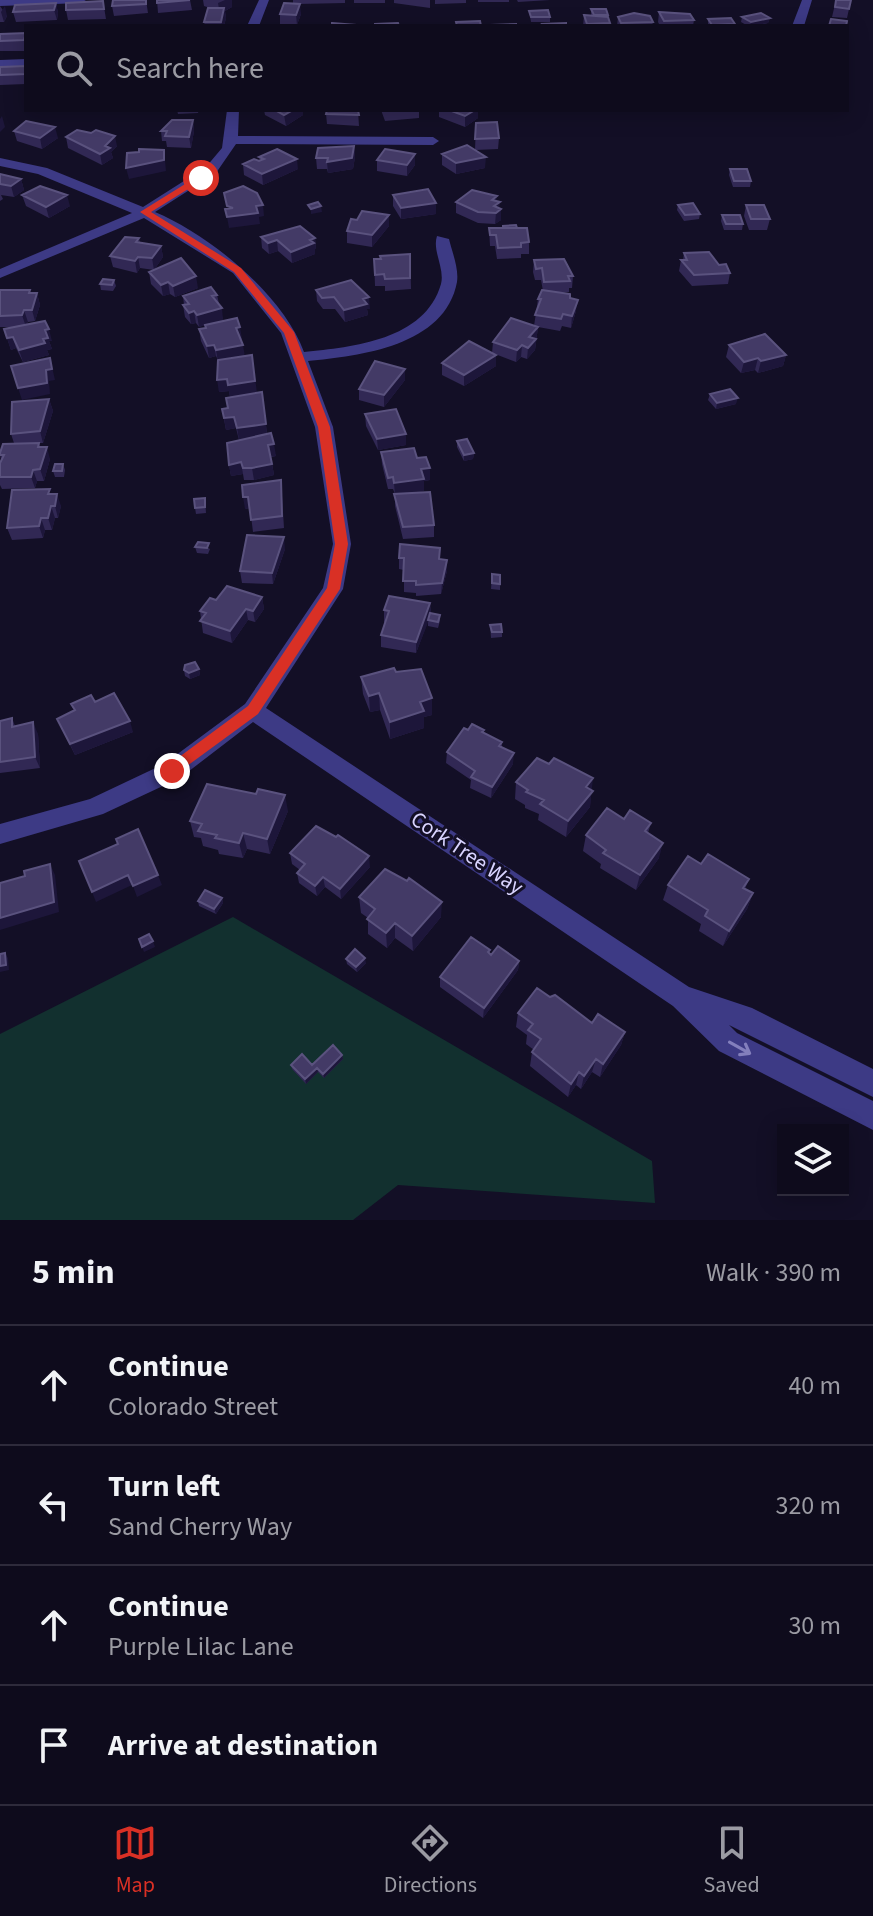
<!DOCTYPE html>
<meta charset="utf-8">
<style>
:root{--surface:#0e0b1c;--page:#1c1929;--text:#f1f3f6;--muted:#9b9ba3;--line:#2e2b3b;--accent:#d93025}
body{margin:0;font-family:"Source Sans 3",sans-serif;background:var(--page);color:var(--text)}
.controls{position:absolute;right:24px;bottom:24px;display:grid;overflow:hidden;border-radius:0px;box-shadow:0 4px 20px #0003}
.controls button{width:72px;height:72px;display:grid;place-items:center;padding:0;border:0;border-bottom:2px solid var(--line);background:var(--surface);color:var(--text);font:40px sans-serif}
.stop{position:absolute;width:24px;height:24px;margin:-18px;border:6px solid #d93025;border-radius:50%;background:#fff}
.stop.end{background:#d93025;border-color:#fff;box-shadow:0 2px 8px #0008}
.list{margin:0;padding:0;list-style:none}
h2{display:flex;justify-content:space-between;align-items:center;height:104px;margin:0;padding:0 32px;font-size:34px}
h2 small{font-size:26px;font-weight:400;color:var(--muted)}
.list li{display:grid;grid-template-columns:52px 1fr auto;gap:24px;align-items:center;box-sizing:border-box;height:120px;padding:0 32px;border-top:2px solid var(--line)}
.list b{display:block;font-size:30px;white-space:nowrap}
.list p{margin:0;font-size:26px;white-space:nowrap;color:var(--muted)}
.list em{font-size:26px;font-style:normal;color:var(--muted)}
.icon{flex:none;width:44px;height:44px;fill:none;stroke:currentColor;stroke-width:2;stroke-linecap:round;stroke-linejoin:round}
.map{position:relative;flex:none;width:873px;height:1220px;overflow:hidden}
.search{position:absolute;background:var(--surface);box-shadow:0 4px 20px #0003;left:24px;right:24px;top:24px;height:88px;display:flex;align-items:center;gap:20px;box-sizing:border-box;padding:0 28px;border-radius:0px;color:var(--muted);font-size:30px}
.sheet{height:584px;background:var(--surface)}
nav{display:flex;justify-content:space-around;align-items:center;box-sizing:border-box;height:112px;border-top:2px solid var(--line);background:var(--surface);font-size:22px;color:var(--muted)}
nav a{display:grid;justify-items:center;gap:4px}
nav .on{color:var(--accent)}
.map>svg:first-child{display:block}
.green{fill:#12302f}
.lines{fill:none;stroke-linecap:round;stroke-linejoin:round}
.street{fill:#3d3a85;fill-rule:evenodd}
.wall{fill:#312854}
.shaded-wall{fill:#1d163a}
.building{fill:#433a66;stroke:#5a527e;stroke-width:2}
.oneway{stroke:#837fbc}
.route{fill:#d93025}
.labels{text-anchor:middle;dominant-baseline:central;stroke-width:6;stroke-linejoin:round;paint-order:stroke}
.street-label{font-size:22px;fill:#d9d4ff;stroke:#130f26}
</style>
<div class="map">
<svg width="873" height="1220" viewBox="0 0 873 1220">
<rect width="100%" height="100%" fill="#130f26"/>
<path class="green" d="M233,917L652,1161L655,1203L398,1185L353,1220H0V1034Z"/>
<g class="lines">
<path class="street" d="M0,0H86L81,3L0,6Z
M259,0H269L259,26H247Z
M802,0H812L804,26H792Z
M26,59V67L0,68V60Z
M227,110H239L238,136L433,137L439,141L433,145L236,144L216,173L155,212C210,235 283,295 304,352C353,347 425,340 441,284C445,268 432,251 437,236L449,239C452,252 459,268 457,282C445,346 360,356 308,361L333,427L351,544L343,589L266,708L689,987L752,1008L873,1069V1097L729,1025L737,1033L873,1101V1130L719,1051L673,1006L253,722L180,778L103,814L0,844V824L90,799L164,764L245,704L323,588L333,544L315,427L281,333L233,273L144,218L0,278V269L132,213L38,174L0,166V158L47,168L143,207L206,167L222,148Z"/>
</g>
<path class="wall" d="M146,0L148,13L114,16L112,6Z
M157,0H190L192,10L158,13Z
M203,0H232V7L225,11L226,18L224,26H205L204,22L210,8L204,6Z
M293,0H345V3L297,4L301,14L297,25L280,24V14L293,4Z
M354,0H385V3H354Z
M394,0H430V8L394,3Z
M435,0H466V3L435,4Z
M478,0H509V2H478Z
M517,0H550L518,2Z
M836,0H851L847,18L832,17Z
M103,1L106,19L68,20L66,10Z
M56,3L58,13L57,20L16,22L13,12Z
M0,6L7,16L4,22H0Z
M591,9L608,15L610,26H583L584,15L591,16Z
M529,11L550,17V22H531Z
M659,12L694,20L693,26H660L658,22Z
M618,17L653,22L652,26H617Z
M742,17L770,18L768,23L755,26H748L741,22Z
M708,19L735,24L734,26H708Z
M26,33V51H0V34Z
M26,66V84L0,85V67Z
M177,110H199L198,113L178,114Z
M264,110H303V115L286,126L265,115Z
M358,110L359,126L327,124L326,114Z
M381,110H419V118L385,121Z
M439,110H478V118L465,127L439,117Z
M193,120L194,131L191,148L167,147L166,141H162L161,131Z
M476,123L499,138L498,149L475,150Z
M14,131L58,138L42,149L17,141Z
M91,133L117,146L111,152L113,158L102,165L68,148L66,137Z
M354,146L355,157L353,169L328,173L327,169H317L316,158Z
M442,154L485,168L456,174L442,165Z
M259,157L298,169L263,185L244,175L243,164L260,161Z
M377,160L415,165L407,176L377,171Z
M730,169L751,181L750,187H733L729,175Z
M0,174L21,179L24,190L14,197L1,195L3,199L0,201Z
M22,195L70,206L49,218L26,206Z
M393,195L436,214L401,219L393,206Z
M496,201L499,208L501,209V220L495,224L478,223L456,213V202Z
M678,205L700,214L699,219L684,221L677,210Z
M746,205L770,219L767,230H749L744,216Z
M389,215V226L372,247L347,243V231L357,220Z
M722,215L743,224L742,230H724L721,221Z
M489,228H517L529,242V254H521V258L497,259L495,246H490Z
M261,237L315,238L316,249H315V254L292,263L278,251L269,254L262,248Z
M139,238L140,243L161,246L163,257L154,270L198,288L175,297L170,294L163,296L151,284L149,272L154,270L140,268L137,273L113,267L110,256Z
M684,253L719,265L730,273L728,284L692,286L679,271L681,260H683Z
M410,254L411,289L385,291V286H375L374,259Z
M534,260L573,276L572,288H569V292L558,293L570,298L576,311L571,328L562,326L560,331L538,327L535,350L527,359L521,357L516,362L495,354L496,355V366L464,386L442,375V363L492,353L493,342L534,326L538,299L543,291L541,280H535L533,272Z
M114,280L116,286L113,291L101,290L100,284Z
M0,290L37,293L40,305L35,321L28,322L26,325L52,341H49L52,349L47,350L49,355L23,362L16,348L11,350L4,329L16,327H0Z
M316,290L370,309H367L368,315L345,322L335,309H323L317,301Z
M217,295L223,320L211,323L242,339H240L230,397L229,391L219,392L218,360L216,356L209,358L201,341L199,329L206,328L205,325L199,327L196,323L191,324L185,317L183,305H184L183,296Z
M729,345L786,355L783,366L758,373L755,370L741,373L726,357Z
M405,369V380L384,407L359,400V389Z
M262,392L267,434L276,456L271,457L274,475L254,480H244L243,474L231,476L229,465L249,438L239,440L236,428L226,430L222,409L228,408Z
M710,394L736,404L716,409L708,400Z
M49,399L53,411L43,443H39L40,447L50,459L44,481H37L35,488L2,489L0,485V463L1,461L0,453L14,443L11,434Z
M365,414L406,445L378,450L366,426Z
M457,441L474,453L473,459L464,461L457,447Z
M381,452L417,458L430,468V480L424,481V491L406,493L434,525V537L403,539L395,506V494L393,489H388L382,464Z
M63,464L65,470L64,477H55L53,471Z
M281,480L284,528L253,532L250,508L245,509Z
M51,494L61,506L58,518H55L52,530H45L43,538L12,540L7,528Z
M205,498L206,513L196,514L195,508Z
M198,542L210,549L208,554L197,553L195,547Z
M285,549L273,584L242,583L240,571Z
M399,558L447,560V571L441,594L416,596V593L404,592V570L399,569Z
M492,574L500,575V590L491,589Z
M262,597L264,609L255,622L248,620L232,643L203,633L200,611L216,600Z
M430,603L431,613L440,615V621L438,628L428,626V621L416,653L381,647V635L385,622H384V610Z
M490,625L502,632V637L491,638Z
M199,669L200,675L190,679L185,676L184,670Z
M396,672L432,715L424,717V728L390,739L380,710L370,712L363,694L361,677Z
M95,702L133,732L75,755L57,719L74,711L71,704Z
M12,718L15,726L38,734L40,768L0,773V721Z
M468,730H484V733L502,742V747L513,764L491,798L470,788L471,780L446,763L447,752Z
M516,782L591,790L590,807L566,837L538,820L539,814L525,808V805L515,799Z
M288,811L270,854L247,849L243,858L219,854L218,850L203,846L201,838L194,837L190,821Z
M624,819L651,823L648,833L659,858L636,890L600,868L601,864L583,851L586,835Z
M290,853L370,867L341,899L325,887L317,896L299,883L297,873L300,870L292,864Z
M701,864L749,879L745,889L753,893L747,909L723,946L699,931L701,924L663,900L668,885Z
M359,897L441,917L413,951L395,938L387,948L368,934V918L361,913Z
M222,898L223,903L216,914L199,906L198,901Z
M490,950L489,954L491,955L519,961L518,970L483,1018L440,987V977Z
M346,959L366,963L357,972L347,964Z
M518,1013L592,1023L625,1032L621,1045L600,1077L592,1072L581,1089L576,1085L568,1097L530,1066L532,1052L534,1050L526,1044L527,1035L516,1027Z
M342,1055L343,1059L324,1078L318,1072L306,1084L292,1069L291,1065H312Z"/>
<path class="shaded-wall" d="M225,0H232V7L225,11L226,18L224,26H222L218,3Z
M56,3L58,13L57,20L54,10Z
M300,4L301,14L297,25L296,15Z
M5,6L7,16L4,22L1,12Z
M770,18L768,23L750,26L751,22Z
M293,110H303V115L286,126L284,115Z
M475,110H478V118L465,127V116Z
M2,116L5,127L0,132V119Z
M193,120L194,131L191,148L189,137Z
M55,127L58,138L42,149L40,138Z
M115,136L117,146L111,152L113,158L102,165L100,154L105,146Z
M354,146L355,157L353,169L328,173L327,162Z
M164,150L166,171L129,179L126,168Z
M415,154V165L407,176V165Z
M486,157L485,168L456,174V163Z
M297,159L298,169L263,185L262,174Z
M21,179L24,190L14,197L11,186Z
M67,195L70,206L49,218L46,207Z
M497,196L496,205L500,202L499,210L501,209V220L495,224L496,213L492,200Z
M436,203V214L401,219V208Z
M263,205L264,216L259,217L260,224L229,228L227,217L256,206Z
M321,206L322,212L311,214V209Z
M389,215V226L372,247V235Z
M315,238L316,249H315V254L292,263L291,252L310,240Z
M277,240L278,251L269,254L268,243Z
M161,246L163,257L154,270L152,258Z
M138,257L140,268L137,273L135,261Z
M196,276L198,288L175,297L173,286Z
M168,282L170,294L163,296L161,285Z
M37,293L40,305L35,321L32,310Z
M369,297L370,309H367L368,315L345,322L344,310L363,299Z
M578,300L576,311L571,328L572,316Z
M222,308L223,320L199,327L197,315Z
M24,310L28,322L26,327L22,315Z
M194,311L196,323L191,324L189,313Z
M240,327L242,339L237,340L236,328Z
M538,327L535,350L527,359L529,337Z
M49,329L52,341H49L52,349L47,350L49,355L23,362L19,350L43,339L45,330Z
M13,337L16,348L11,350L7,338Z
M214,345L216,356L209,358L207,346Z
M243,345L245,357L218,362L216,350Z
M522,345L521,357L516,362L517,350Z
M252,355L257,393L230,397L228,385Z
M496,355V366L464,386V375Z
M786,355L783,366L758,373L761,361Z
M50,358L55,380L49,381L50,394L22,400L18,388L46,370Z
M758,358L755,370L741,373L744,362Z
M405,369V380L384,407V395Z
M227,379L229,391L219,392L217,380Z
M738,398L736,404L716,409L717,403Z
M49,399L53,411L43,443L40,431Z
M234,417L236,428L226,430L224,418Z
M266,424L267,435L239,440L237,428Z
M406,434V445L378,450L377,439Z
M274,444L276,456L269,457L268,445Z
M47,447L50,459L44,481L40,469Z
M474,453L473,459L464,461V455Z
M241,462L243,474L231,476L229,465Z
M272,464L274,475L254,480L252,468Z
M430,468V480L424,481V491L395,495L394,483L421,469Z
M33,470L37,481L35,488L31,477Z
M57,494L61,506L58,518L55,506Z
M243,497H248L250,508L245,509Z
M51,506L55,518L52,530L48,518Z
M41,518L45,530L43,538L39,526Z
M284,537L285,549L273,584L272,573Z
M447,560V571L441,594L442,583Z
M262,597L264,609L255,622L253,611Z
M430,603L431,615L416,653V642Z
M246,609L248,620L232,643L230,631Z
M199,669L200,675L190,679L189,673Z
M379,693L380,710L370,712L369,696Z
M432,698V715L424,717V728L390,739V722L420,702Z
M130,721L133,732L75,755L70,744Z
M33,722L38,734L40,768L35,757Z
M514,753L513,764L491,798L492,787Z
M593,778L590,807L566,837L568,821L586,787Z
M285,795L288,811L270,854L267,839Z
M243,833L247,849L243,858L239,843Z
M663,843L659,858L636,890L640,875Z
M369,856L370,867L341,899L340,889Z
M50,864L55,875L59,912L0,930V918Z
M128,875L132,885L96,902L92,892Z
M158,875L162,885L137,897L133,886Z
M323,877L325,887L317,896L315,886Z
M753,893L747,909L723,946L729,931Z
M222,898L223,903L216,914L214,909Z
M442,902L441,917L413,951L412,936Z
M395,923V938L387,948L386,933Z
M153,941L155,947L144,952L142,947Z
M5,953L8,958L9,970L0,972V966Z
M365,958L366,963L357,972L356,967Z
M519,961L518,970L483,1018L484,1008Z
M625,1032L621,1045L600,1077L603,1064Z
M342,1055L343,1059L324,1078L323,1074Z
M596,1059L592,1072L581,1089L584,1076Z
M317,1068L318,1072L306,1084L305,1079Z
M579,1072L576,1085L568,1097L571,1084Z"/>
<path class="building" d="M113,0H146V4L112,6Z
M157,0H190L157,3Z
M836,0H851L849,9L835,7Z
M103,1L104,9L66,10V3Z
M56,3L54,10L13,12L15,5Z
M284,3L300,4L296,15L280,14Z
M208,8H224L221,22H204Z
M591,9H606L608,15H594Z
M548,10L550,17H531L529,11Z
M659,12L690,14L694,20L664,21Z
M634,13L650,16L653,22L621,23L618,17Z
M761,13L770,18L751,22L742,17Z
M584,15L608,17L610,23L587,24Z
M731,18L735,24L712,25L708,19Z
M831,19L847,21L846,26H829Z
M480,21L481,26H457L456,22Z
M332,23L356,25V26H332Z
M398,23L399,26H375V24Z
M566,23V26H543L542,24Z
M516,24V26H493L492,25Z
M26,33L24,40L0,41V34Z
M26,66V74L0,75V67Z
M275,110H293L284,115Z
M327,110H358L359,115L326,114Z
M449,110H475L465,116Z
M172,120H193L189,137L165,136L167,131H161Z
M26,121L55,127L40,138L14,131Z
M497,122L499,138L475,139L476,123Z
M77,130L91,133L96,130L115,136L105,146L110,148L100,154L66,137Z
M467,145L486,157L456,163L442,154Z
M354,146L352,158L327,162L328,158H316L318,148Z
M139,149L164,150V160L126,168L127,153L139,152Z
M277,149L297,159L262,174L243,164L254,159L259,161L264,159L259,157Z
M385,149L415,154L407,165L377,160Z
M730,169H747L751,181H734Z
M0,174L21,179L11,186L0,184Z
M40,186L67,195L46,207L22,195Z
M243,186L257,193L263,205L256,206L258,213L227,217L225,209L233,208L227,206L224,193Z
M428,189L436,203L401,208L393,195Z
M472,190L497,196L492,200L500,202L494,206L501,209L496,213L478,212L456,202Z
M318,202L321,206L311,209L308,205Z
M693,203L700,214L685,215L678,205Z
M746,205H764L770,219H751Z
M362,211L389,215L372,235L347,231L351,219L357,220Z
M722,215H740L743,224H726Z
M516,225L517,228H503V226Z
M300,226L315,238L310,240L314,243L291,252L277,240L268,243L261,237Z
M489,228H527L529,242L521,243V247L498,248L496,235H490Z
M125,237L139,238L136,242L161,246L152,258L138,257L135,261L110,256Z
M709,252L719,265L726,264L730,273L694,275L681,260H687L684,253Z
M410,254V278L385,279L384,274L375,275L374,259H381L380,256Z
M181,258L196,276L173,286L168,282L161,285L149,272Z
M564,259L573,276H568L570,281L544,282L542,268L536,269L534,260Z
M103,279L114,280L112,285L100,284Z
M351,280L369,297L363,299L367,304L344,310L334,297L322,298L316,290Z
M211,287L217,295L212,296L222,308L197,315L194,311L189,313L183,305L189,304L183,296Z
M0,290H30L29,293H37L32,310H24L22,315L0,316Z
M542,290L570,294V298L578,300L572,316L563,314L561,319L535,315L541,299H538Z
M237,318L240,327L236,328L243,345L216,350L214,345L207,346L199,329L206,328L205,325Z
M511,318L538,327L529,337L536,339L528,348L522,345L517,350L493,342Z
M45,321L49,329L45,330L48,338L43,339L45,343L19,350L13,337L7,338L4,329Z
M765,334L786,355L761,361L758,358L744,362L729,345Z
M469,341L496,355L464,375L442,363Z
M252,355L255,381L228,385L227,379L217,380L218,360Z
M50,358L52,369L46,370L47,383L18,388L11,366Z
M375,361L405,369L384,395L359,389Z
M730,389L738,398L717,403L710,394Z
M262,392L266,424L237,428L234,417L224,418L222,409L228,408L226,398Z
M49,399L40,431L11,434L12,402Z
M396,409L406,434L377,439L365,414Z
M271,433L274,444L268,445L272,464L252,468H243L241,462L229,465L227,443Z
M467,439L474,453L464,455L457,441Z
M39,443L38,447H47L40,469L33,470L31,477H0V463L4,455H0V453L3,444Z
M414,448L417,458L426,457L430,468L421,469L424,479L394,483L393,477L388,478L381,452Z
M55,464H63L62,471H53Z
M281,480L282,516L251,520L248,497H243L242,485Z
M50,489L48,494H57L55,506H51L48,518H41L39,526L7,528L12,490Z
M430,492L434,525L403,527L394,494Z
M205,498V507L195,508L194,499Z
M247,535L284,537L272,573L240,571Z
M198,542L209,543L207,548L195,547Z
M400,544L440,548L439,559L447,560L442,583L416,585V581H403L404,558H399Z
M492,574L500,575V584L492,583Z
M227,586L262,597L253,611L246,609L230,631L200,621L206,613L200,611L210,598L216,600Z
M389,596L430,603L416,642L381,635L389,611L384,610Z
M430,613L440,615L438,622L428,620Z
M501,624L502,632H492L490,625Z
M195,662L199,669L189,673L184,670L185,665Z
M394,668L396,672L421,669L432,698L420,702L424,711L390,722L379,693L369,696L361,677Z
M114,693L130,721L70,744L57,719L75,710L71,704L91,695L95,702Z
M12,718V727L33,722L35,757L0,762V721Z
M472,724L484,730L482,732L502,742L499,746L514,753L492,787L471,777L475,771L447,752L464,728L468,730Z
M537,758L549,764L554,758L593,778L586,787L593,791L568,821L540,804L544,800L526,792L528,790L516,782Z
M207,784L256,794L258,789L285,795L267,839L243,833L239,843L215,838L217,835L198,831L202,824L190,821Z
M607,808L624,819L630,810L651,823L645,831L663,843L640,875L603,853L606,850L586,835Z
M316,826L336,837L338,835L369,856L340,889L323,877L315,886L297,873L305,864L290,853Z
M138,829L158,875L133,886L128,875L92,892L79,861L118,844L116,839Z
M708,854L749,879L743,888L753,893L729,931L705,916L708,910L668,885L688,856L701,864Z
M50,864L54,902L0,918V883L25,876L24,871Z
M385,869L407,881L409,878L442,902L412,936L395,923L386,933L367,919L375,909L359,897Z
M205,890L222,898L214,909L198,901Z
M149,934L153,941L142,947L139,939Z
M471,937L490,950L488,952L491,955L498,946L519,961L484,1008L440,977Z
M355,949L365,958L356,967L346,959Z
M5,953L6,965L0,966V954Z
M537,988L550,997L555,995L592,1023L598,1014L625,1032L603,1064L596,1059L584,1076L579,1072L571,1084L532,1052L541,1039L528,1030L533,1024L518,1013Z
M333,1045L342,1055L323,1074L317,1068L305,1079L291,1065L302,1054L312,1065Z"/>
<defs><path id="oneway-shaft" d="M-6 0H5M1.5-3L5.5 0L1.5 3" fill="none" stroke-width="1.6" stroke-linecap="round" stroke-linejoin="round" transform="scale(2)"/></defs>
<use class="oneway" href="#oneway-shaft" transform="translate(740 1048) rotate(29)"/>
<path class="route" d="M198,176L206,178L151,212L241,268L294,332L330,427L348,544L340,589L258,714L172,777L165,771L167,766L248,706L327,588L335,544L318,427L284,333L234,272L140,212Z"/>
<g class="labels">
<g class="street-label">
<text transform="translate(467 853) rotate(34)">Cork Tree Way</text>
</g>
</g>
</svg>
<div class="controls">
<button><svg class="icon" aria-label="layers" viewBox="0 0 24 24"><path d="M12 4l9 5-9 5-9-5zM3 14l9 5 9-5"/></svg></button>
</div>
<div class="stop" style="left:201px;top:178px"></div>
<div class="stop end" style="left:172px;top:771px"></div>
<div class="search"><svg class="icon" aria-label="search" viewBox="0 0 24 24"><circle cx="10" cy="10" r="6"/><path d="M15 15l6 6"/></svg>Search here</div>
</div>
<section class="sheet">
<h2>5 min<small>Walk · 390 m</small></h2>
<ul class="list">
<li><svg class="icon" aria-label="ahead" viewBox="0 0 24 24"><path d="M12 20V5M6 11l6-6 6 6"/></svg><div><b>Continue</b><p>Colorado Street</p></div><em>40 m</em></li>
<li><svg class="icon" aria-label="left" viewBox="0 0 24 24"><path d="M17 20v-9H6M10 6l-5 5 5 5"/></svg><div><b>Turn left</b><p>Sand Cherry Way</p></div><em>320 m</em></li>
<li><svg class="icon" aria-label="ahead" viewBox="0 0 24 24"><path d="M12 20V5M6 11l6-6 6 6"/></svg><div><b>Continue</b><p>Purple Lilac Lane</p></div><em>30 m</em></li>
<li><svg class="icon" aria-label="arrive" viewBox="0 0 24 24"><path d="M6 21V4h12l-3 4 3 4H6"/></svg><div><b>Arrive at destination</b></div></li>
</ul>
</section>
<nav>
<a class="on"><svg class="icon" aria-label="map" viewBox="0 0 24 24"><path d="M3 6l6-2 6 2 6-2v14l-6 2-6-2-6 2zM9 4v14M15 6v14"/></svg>Map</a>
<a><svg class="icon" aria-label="directions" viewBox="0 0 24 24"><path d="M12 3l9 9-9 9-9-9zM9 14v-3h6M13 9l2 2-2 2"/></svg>Directions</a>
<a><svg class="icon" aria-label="saved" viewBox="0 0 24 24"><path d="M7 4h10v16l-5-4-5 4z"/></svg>Saved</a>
</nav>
